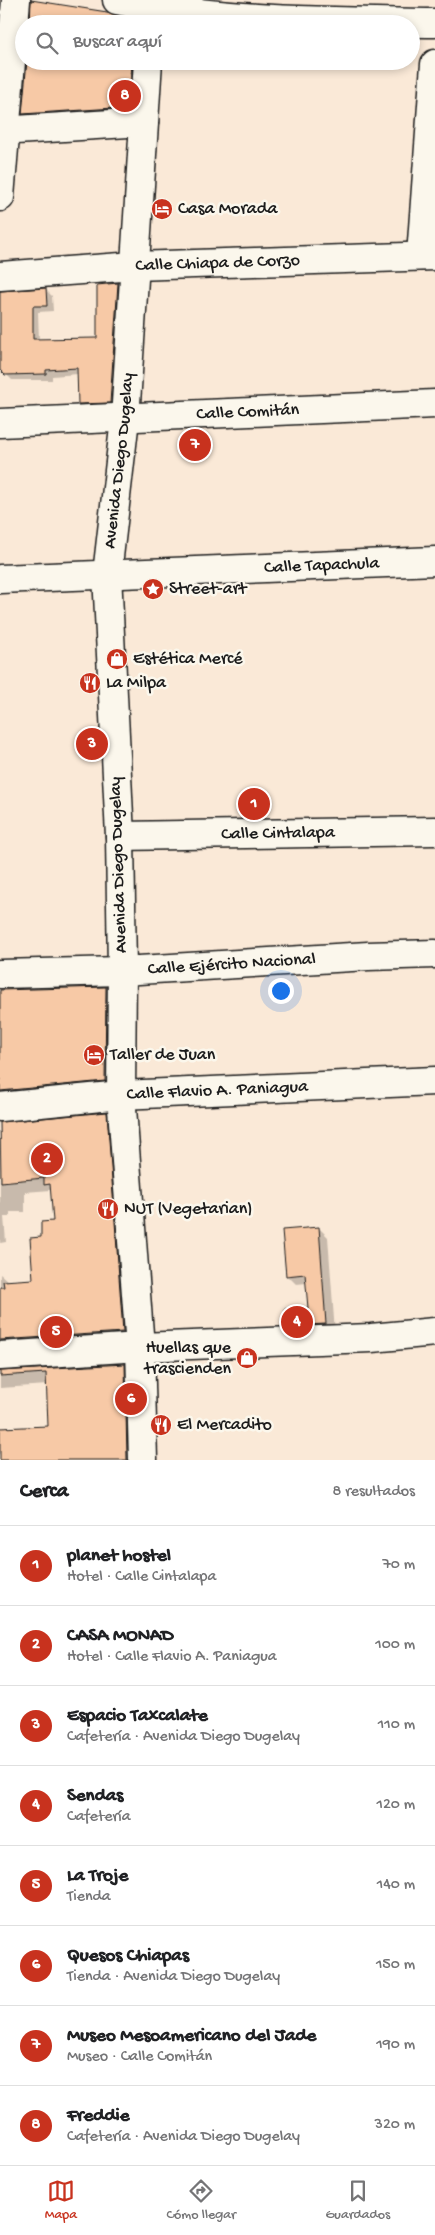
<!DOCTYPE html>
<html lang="es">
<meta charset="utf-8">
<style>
:root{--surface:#fff;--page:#f2f2f2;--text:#202124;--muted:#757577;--line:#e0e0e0;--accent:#c8321e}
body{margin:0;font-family:"Gochi Hand",sans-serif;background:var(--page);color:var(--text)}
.you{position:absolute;left:280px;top:990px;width:18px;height:18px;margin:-12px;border:4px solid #fff;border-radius:50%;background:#1a73e8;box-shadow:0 0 0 8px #1a73e833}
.badge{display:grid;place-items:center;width:32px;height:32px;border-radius:50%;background:var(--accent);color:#fff;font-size:16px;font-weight:700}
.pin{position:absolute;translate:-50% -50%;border:2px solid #fff;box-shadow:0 1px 5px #0006}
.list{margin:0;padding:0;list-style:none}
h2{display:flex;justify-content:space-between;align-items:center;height:65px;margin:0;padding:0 20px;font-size:21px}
h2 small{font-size:16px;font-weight:400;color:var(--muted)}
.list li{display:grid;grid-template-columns:32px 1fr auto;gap:15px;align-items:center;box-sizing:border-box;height:80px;padding:0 20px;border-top:1px solid var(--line)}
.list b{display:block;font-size:19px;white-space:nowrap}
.list p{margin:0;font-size:16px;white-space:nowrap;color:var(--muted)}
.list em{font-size:16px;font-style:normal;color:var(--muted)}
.icon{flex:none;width:28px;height:28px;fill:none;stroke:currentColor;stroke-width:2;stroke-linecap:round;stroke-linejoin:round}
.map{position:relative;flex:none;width:435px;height:1460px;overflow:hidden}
.search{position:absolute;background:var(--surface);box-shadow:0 2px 8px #0003;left:15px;right:15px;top:15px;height:55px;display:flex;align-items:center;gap:12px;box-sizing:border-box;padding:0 18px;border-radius:28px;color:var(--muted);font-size:19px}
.sheet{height:705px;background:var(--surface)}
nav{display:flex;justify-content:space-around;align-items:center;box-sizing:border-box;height:70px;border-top:1px solid var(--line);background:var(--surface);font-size:14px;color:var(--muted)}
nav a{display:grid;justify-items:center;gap:2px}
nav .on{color:var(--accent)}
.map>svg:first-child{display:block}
.shadow{fill:#0003}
.building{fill:#f7c9a6;stroke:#1c1c1c}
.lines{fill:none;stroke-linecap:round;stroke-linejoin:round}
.minor-casing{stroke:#1c1c1c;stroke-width:31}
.minor{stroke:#fbf7ec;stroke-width:28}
.labels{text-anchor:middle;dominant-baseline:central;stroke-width:5;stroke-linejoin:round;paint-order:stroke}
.poi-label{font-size:18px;fill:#1c1c1c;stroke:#fbf7ec;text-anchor:start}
.street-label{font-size:18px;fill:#1c1c1c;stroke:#fbf7ec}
</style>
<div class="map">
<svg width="435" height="1460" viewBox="0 0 435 1460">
<rect width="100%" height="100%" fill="#fae9d7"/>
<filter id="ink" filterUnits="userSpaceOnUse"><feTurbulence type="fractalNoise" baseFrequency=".02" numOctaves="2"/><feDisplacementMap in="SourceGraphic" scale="10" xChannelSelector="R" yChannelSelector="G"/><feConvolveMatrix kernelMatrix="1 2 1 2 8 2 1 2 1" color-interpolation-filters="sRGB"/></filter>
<g filter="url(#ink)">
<path class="shadow" d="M0,0H9L0,83Z
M32,0L97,12L140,24H30Z
M28,61H142L136,114L31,121L24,113Z
M118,284L124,290L116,408L85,410L79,403L78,374L52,376V380H12L0,368V293L46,290L52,296L53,311L38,312L39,341L98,339Z
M105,988L117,1000L116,1092L0,1108V991Z
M106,1113L118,1125L134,1344L0,1357V1274L8,1281H34L43,1238L54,1223L51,1190L25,1192V1212H10V1217H4L6,1242L0,1243V1124Z
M319,1228L328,1237L335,1333L296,1334L287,1325L309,1309L307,1283L296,1284L287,1275Z
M124,1365L136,1376L138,1460H0V1430L50,1428L48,1385L0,1388V1373Z"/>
<path class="building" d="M31,0L107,12L125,17V24H30Z
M27,61H132L129,107L22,114Z
M118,283L110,403L78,404L77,368L46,370V374L5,375L0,370V291L46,288L47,306H33V339L97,338V285Z
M106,987L105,1081L0,1091V990Z
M107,1112L123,1332L0,1340V1287H4L3,1281L33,1279L30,1238L41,1237V1222L53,1221L50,1184L44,1185V1178L1,1182L0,1122Z
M319,1227L326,1324L286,1326L285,1309L308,1308L305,1274L286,1276L282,1230Z
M125,1364L127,1460H0V1428L48,1426L46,1373L0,1376V1371Z"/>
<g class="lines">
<g class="minor-casing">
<g id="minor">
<path d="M117,0C221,22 329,21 435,23"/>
<path d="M0,131L144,122"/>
<path d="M0,197L16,0"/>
<path d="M421,256L435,64"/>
<path id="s1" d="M0,276L135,266L435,256"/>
<path id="s2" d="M0,423L435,404"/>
<path id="s3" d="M0,579L435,561"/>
<path id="s4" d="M120,836L435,831"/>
<path id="s5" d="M0,974L122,971L368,956L435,954"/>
<path id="s6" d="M0,1107L121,1095L435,1081"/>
<path d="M0,1356L140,1347L371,1338L435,1332"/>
<path id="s7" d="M143,1460L140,1347L121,1095L122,971L120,836L107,574L125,419L148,61"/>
</g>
</g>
<use href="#minor" class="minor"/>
</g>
</g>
<defs>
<g id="hotel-disc" transform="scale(1.125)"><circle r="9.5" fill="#c8321e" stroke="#fbf7ec"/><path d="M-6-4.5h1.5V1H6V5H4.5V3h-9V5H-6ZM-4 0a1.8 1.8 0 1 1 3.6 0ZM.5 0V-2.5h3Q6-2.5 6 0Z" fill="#fff"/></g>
<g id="sight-disc" transform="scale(1.125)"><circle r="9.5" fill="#c8321e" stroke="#fbf7ec"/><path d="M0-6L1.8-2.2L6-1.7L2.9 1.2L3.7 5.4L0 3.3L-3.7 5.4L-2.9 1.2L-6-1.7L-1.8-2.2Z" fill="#fff"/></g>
<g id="shop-disc" transform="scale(1.125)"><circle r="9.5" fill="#c8321e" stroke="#fbf7ec"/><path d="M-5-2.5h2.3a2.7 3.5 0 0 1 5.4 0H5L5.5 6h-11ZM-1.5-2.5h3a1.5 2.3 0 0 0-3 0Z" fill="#fff"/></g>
<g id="restaurant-disc" transform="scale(1.125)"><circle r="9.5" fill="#c8321e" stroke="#fbf7ec"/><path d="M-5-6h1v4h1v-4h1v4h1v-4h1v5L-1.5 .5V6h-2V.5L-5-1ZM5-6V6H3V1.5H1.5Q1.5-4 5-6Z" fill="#fff"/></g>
</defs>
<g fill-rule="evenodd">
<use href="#hotel-disc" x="162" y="209"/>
<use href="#sight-disc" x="153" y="589"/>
<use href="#shop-disc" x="117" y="659"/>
<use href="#restaurant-disc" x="90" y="683"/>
<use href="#hotel-disc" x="94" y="1055"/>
<use href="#restaurant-disc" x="108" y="1209"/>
<use href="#shop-disc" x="247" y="1358"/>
<use href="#restaurant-disc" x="161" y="1425"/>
</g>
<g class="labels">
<g class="poi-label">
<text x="178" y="209">Casa Morada</text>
<text x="169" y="589">Street-art</text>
<text x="133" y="659">Estética Mercé</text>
<text x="106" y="683">La Milpa</text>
<text x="110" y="1055">Taller de Juan</text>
<text x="124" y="1209">NUT (Vegetarian)</text>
<text x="231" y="1348" text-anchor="end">Huellas que<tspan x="231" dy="21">trascienden</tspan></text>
<text x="177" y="1425">El Mercadito</text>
</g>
<g class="street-label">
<text stroke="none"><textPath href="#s1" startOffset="218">Calle Chiapa de Corzo</textPath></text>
<text stroke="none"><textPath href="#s2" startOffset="248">Calle Comitán</textPath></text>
<text stroke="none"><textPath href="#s7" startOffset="1001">Avenida Diego Dugelay</textPath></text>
<text stroke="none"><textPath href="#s3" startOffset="322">Calle Tapachula</textPath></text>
<text stroke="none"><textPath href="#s4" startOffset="158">Calle Cintalapa</textPath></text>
<text transform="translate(119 865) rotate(-92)">Avenida Diego Dugelay</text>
<text stroke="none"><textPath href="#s5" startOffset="232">Calle Ejército Nacional</textPath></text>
<text stroke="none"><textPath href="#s6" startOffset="218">Calle Flavio A. Paniagua</textPath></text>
</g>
</g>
</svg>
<div class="you"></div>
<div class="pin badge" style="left:254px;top:804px">1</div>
<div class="pin badge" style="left:47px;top:1159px">2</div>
<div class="pin badge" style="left:92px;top:744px">3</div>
<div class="pin badge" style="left:297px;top:1322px">4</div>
<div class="pin badge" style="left:56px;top:1332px">5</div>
<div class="pin badge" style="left:131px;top:1399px">6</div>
<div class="pin badge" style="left:195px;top:445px">7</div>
<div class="pin badge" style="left:125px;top:96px">8</div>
<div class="search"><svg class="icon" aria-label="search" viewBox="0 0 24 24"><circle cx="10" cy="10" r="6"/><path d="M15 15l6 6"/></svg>Buscar aquí</div>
</div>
<section class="sheet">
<h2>Cerca<small>8 resultados</small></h2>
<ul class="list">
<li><span class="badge">1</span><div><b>planet hostel</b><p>Hotel · Calle Cintalapa</p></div><em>70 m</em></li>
<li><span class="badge">2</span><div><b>CASA MONAD</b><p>Hotel · Calle Flavio A. Paniagua</p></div><em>100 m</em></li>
<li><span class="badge">3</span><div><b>Espacio Taxcalate</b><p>Cafetería · Avenida Diego Dugelay</p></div><em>110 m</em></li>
<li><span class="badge">4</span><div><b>Sendas</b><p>Cafetería</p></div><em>120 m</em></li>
<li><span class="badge">5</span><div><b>La Troje</b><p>Tienda</p></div><em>140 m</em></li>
<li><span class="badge">6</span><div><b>Quesos Chiapas</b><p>Tienda · Avenida Diego Dugelay</p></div><em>150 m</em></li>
<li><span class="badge">7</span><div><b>Museo Mesoamericano del Jade</b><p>Museo · Calle Comitán</p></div><em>190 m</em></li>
<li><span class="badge">8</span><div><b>Freddie</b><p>Cafetería · Avenida Diego Dugelay</p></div><em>320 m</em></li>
</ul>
</section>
<nav>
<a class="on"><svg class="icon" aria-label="map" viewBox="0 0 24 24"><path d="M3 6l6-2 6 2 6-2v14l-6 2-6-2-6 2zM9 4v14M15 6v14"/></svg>Mapa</a>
<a><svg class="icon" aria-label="directions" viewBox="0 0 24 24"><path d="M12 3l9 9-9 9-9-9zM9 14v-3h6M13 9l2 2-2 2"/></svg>Cómo llegar</a>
<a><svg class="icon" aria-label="saved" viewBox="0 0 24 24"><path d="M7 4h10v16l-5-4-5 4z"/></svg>Guardados</a>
</nav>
